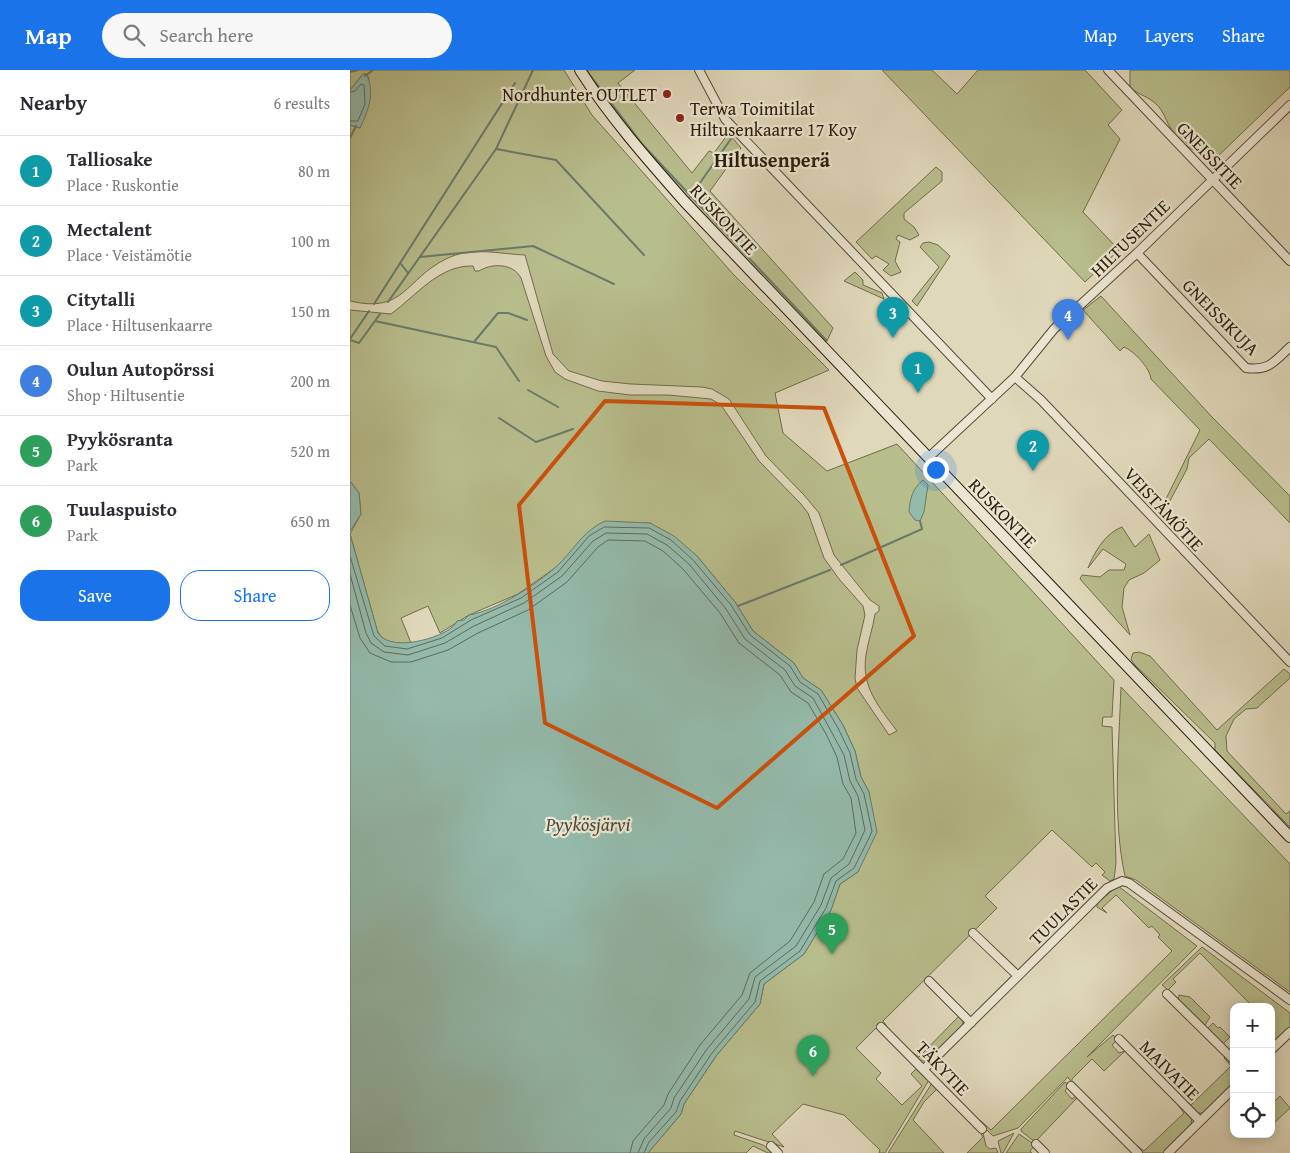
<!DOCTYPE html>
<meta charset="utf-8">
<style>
:root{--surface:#fff;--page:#f7f7f7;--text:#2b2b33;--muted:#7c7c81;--line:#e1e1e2;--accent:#1a73e8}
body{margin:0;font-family:"Gentium Book Plus",serif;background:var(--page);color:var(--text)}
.controls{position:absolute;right:15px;bottom:15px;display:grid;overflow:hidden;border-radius:10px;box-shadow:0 2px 12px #0003}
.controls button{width:45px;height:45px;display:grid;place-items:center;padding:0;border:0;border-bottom:1px solid var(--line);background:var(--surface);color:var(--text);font:25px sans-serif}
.you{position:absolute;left:585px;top:399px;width:18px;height:18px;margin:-12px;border:4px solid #fff;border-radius:50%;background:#1a73e8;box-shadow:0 0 0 8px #1a73e833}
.badge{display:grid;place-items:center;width:32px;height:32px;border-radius:50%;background:var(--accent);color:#fff;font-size:16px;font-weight:700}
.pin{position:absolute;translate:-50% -41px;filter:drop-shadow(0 1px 2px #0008)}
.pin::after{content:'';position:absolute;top:26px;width:18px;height:15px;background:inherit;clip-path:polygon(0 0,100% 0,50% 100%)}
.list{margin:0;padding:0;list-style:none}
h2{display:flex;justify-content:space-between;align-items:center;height:65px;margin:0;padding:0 20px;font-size:21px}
h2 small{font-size:16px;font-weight:400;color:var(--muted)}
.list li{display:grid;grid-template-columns:32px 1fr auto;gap:15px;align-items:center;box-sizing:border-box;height:70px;padding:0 20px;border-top:1px solid var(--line)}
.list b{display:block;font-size:19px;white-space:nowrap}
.list p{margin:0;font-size:16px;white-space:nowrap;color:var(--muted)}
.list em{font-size:16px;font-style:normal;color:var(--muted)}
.actions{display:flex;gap:10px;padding:15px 20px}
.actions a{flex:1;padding:11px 0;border:1px solid var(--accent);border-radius:20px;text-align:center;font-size:18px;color:var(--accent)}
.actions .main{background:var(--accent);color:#fff}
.icon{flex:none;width:28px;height:28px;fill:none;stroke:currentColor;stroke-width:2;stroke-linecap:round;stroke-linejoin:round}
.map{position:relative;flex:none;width:940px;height:1083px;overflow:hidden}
header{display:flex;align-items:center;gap:30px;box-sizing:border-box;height:70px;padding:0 25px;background:var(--accent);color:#fff}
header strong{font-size:24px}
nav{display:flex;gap:28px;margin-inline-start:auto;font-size:18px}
.search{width:350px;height:45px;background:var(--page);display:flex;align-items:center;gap:12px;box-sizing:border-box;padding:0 18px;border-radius:28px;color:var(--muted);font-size:19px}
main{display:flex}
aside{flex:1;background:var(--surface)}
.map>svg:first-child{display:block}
.green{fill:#b8bd8c;stroke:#716c4a}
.water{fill:#94baab;stroke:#6a7b6a}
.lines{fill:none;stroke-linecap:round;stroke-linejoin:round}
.shore{stroke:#5f6b5a;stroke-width:1}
.stream{stroke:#6a7b6a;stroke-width:2}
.minor-casing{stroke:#584b35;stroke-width:10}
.secondary-casing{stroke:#2a1c08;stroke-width:12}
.minor{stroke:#ebe6d3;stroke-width:8}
.secondary{stroke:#ebe6d3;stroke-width:10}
.marked{fill:none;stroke:#cc500b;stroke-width:4;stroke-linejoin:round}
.poi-dot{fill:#8f2418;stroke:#ebe6d3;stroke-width:2}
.labels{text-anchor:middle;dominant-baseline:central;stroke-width:4.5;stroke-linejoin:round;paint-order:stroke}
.poi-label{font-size:18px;fill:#2a1c08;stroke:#ebe6d3;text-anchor:end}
.street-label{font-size:18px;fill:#2a1c08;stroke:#ebe6d3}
.water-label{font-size:19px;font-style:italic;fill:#4a4b39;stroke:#ebe6d3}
.quarter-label{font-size:20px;font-weight:bold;fill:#2a1c08;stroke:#ebe6d3}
</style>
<header>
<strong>Map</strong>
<div class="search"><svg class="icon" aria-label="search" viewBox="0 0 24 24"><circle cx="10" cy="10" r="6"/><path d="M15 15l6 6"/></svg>Search here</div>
<nav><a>Map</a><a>Layers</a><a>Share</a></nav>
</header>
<main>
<aside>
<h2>Nearby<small>6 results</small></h2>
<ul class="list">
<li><span class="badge" style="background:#0f9aa8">1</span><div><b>Talliosake</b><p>Place · Ruskontie</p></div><em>80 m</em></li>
<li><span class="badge" style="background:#0f9aa8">2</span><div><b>Mectalent</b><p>Place · Veistämötie</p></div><em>100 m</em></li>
<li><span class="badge" style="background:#0f9aa8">3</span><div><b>Citytalli</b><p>Place · Hiltusenkaarre</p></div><em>150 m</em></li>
<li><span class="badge" style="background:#3f7fe0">4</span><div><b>Oulun Autopörssi</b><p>Shop · Hiltusentie</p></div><em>200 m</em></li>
<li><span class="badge" style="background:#2e9e5b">5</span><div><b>Pyykösranta</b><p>Park</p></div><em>520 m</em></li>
<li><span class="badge" style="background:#2e9e5b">6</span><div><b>Tuulaspuisto</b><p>Park</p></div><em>650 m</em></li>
</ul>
<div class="actions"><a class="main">Save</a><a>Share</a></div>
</aside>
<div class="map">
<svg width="940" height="1083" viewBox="0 0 940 1083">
<rect width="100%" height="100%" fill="#e0d8bb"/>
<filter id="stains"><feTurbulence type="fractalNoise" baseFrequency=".004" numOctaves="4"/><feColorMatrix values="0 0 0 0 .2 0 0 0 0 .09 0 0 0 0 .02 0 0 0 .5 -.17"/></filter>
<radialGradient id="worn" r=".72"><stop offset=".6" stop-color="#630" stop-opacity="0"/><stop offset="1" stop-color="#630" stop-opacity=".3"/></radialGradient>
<path class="green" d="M0,0H214L242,45L384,205L479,300L425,323L433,363L477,401L547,374L764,610L762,647H753L752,656L762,657L766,793L764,809L760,811L752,805L755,802L746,793L742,797L702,760L635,826L647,838L533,951L536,955L533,965L526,958L506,978L531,1003L526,1009L552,1035L572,1016L561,1004L566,999L579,1010L535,1083H529L530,1080L494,1045L453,1034L422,1064L434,1077L385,1061L384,1065L413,1075L424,1083H418L403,1076L396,1083H298L331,1044L334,1034L366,986L410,934L414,914L454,884L481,840L490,814L508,802L521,736L519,722L511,707L505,681L493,655L471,620L453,608L444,593L403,561L385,532L347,486L300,453H251L205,498L168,524L119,545L90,563L78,536L51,548L61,573C48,577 33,573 27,560L0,464L11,444L9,423L0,411V240L41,244C67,225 89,195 123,196L125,201H129C142,193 163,193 171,208L196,286L205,302L215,309L248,321L280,325H318L361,329L371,335L409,391L451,434L458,443L474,488L489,509L513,536L515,545L507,580L505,608L507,618L539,665L547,661C529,637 511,617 516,585C518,571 523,558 525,544L529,541V536L520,530L484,485L469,443L454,425L416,386L379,329L362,319L352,317L281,314L252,311L219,301L203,284L175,185C149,184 121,176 96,189C55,209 55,244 0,231V55L10,58L19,9L17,4H13L0,20Z
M234,0H285L268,13L342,103L359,81L364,83L375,68L372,63L375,59L391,78L360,121L483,258L476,273L338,129L291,76Z
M532,0H582L607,24L628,0H735L772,40L758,55L770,69L733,142L769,180L735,212Z
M780,0H940V17L867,87C847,83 835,79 822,60C816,52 814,41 806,34C798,26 788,25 780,17Z
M586,97L592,102V111L554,143V149L564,157L569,165L560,170L548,165L546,169L550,172L545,191L551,202L541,206L533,200L539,194L526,186L522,189L506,172Z
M579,172L588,175L600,186L567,236L562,231L589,197L570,177L573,173Z
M505,202L513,210V215L532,223L534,229L494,211Z
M751,226L862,347L940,426V453L859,369L839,388L837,399L815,440L811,439L850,360L801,309C800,298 784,281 774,277L770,281L733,240Z
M772,457L785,477L799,464L810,490L794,503L779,510L774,518L772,537L780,565L730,509L732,505L750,507L759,500H774L776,494L753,479L738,498C744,483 755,463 772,457Z
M789,582L800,586L867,660L934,599L940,604V608L907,638L896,639L884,649L876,666L877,681L936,744L940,741V757L865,680V673L784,594L781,589L783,583Z
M771,617L940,794V922L786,810L775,806C762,748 769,676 771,617Z
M768,816L847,876L737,987L763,965L767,970L762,975L769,983L775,981L754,1001L742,989L722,1009V1013L718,1007L668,1058L643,1066L629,1052L630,1050L641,1060L822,881L808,867L810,865L802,856L799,858L766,825L752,838L757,843L747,837V833Z
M852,877L940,943V957L921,976V937H903L850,883L823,909L826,912L818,920L812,915Z
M829,925L840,927L860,947L855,955L828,930Z
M609,946L613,950L612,957L587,981L582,977L579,978L584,984L577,991H570L559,980L569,987Z
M863,953L868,958L870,957L880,967L873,974L857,959Z
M875,987L884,994V1013L853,1043H847L834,1030L841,1035L881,996L874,988Z
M715,1012L719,1015L715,1021L722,1029L726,1026L730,1028H727L685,1072L671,1061V1059Z
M582,1013L587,1019L574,1032L563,1050L594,1083H538Z
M930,1026L940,1038L921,1056V1035Z
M828,1035L842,1047L841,1055L813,1083H792L786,1075L794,1081L834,1043Z
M633,1063L636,1076L640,1079L646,1078L648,1083H617L633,1067L631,1064Z
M664,1063L653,1083H651L648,1071Z
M669,1064L685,1075L680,1081L682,1083H656Z"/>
<path class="water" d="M13,4H16C26,22 18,41 10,58L0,55V20Z
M573,410L578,415L574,442L570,451L565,450L559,442C560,429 562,419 573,410Z
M0,411L9,423L11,444L0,461Z
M255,451L300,453L324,466L347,486L385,532L403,561L444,593L453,608L471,620L493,655L505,681L511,707L519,722L527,762L508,802L490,814L481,840L454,884L414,914L410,934L366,986L334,1034L331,1044L298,1083H0V464L28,563C42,585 103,565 107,551L114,550L119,545C146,541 193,511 212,491C226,476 235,460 255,451Z"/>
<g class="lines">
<path class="shore" d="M0,22L5,21L11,14L14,15L15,34L8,51H0
M0,486L24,566L35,576L57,579L92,568L121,550L171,528L208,502L239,466L254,457L299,458L321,470L343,490L381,535L400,565L440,596L450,612L468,624L488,658L500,683L506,709L514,724L522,761L519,768L504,798L486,811L476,838L450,881L410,911L405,932L362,983L330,1031L326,1042L299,1072L294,1083
M0,504L16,563L21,573L34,582L58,585L95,573L124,556L174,533L212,506L243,471L256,463L297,464L317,475L339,494L376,539L395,569L435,600L445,616L463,628L494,685L500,711L508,726L515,760L499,794L481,808L471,835L446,876L405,907L399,929L357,979L324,1028L321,1038L294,1069L288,1083
M0,535L10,568L20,583L41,592H61L98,580L128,563L178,540L217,512L248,477L258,470L295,471L313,481L333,499L370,543L389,573L430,605L441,622L458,633L476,664L487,687L493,714L501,728L506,763L493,789L474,804L464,832L440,871L400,903L392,925L350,975L318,1024L314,1035L283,1071L280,1083"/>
<path class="stream" d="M236,0L293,75L476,270
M0,2L8,0
M15,6L23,0
M0,68L6,56
M146,79L206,90L294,185
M340,127L383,66
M70,187L183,176L264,214
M51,194L58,203
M38,232L146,79L183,0
M24,234L165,13
M25,251L146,277L169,311
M0,269L19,241
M0,270L9,273L30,244
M124,272L148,243H158L177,250
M178,320L208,337
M149,348L186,372L223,359
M491,495L572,459L570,451
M388,536L480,500"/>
<g class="minor-casing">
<path id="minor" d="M349,0L375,49L642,329
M758,0L940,191
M787,183L896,298C919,301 924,292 940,277
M665,307L691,330L940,592
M578,388L665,307L704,259L787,183L940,35
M623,863L668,906
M579,911L621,953
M817,924L884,990
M531,957L632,1059
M769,969L850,1051
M921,980L940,962
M574,999L757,818L772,811L779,813L940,930
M721,1016L788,1083
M686,1074L695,1083
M421,1076L428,1083
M818,1083L884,1018"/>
</g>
<g class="secondary-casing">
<path id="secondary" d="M230,0C260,47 297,89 334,131L940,767"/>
</g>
<use href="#minor" class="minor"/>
<use href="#secondary" class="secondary"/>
</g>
<path class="marked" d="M255,331L474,338L564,566L367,738L195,653L169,435Z"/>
<g class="poi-dot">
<circle cx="317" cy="24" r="5"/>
<circle cx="330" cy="48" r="5"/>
</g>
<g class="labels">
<g class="poi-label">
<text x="307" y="24">Nordhunter OUTLET</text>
<text x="340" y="38" text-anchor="start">Terwa Toimitilat<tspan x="340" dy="21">Hiltusenkaarre 17 Koy</tspan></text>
</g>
<g class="street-label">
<text transform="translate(860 85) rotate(46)">GNEISSITIE</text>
<text transform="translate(374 149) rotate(47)">RUSKONTIE</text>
<text transform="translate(780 168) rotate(-44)">HILTUSENTIE</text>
<text transform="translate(871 247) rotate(45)">GNEISSIKUJA</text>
<text transform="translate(814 439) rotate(47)">VEISTÄMÖTIE</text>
<text transform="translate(653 443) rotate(46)">RUSKONTIE</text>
<text transform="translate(713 841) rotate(-45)">TUULASTIE</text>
<text transform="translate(593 998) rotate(46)">TÄKYTIE</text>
<text transform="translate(820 1000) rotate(45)">MAIVATIE</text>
</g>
<g class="water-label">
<text x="238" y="754">Pyykösjärvi</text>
</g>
<g class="quarter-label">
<text x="422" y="89">Hiltusenperä</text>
</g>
</g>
<rect width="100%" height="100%" filter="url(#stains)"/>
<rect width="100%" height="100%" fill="url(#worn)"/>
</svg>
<div class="controls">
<button>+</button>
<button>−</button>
<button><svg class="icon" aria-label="locate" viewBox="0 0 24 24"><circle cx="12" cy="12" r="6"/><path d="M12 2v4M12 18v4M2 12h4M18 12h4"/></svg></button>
</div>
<div class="you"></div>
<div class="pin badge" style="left:568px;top:323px;background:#0f9aa8">1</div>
<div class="pin badge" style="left:683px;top:401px;background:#0f9aa8">2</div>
<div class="pin badge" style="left:543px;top:268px;background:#0f9aa8">3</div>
<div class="pin badge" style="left:718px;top:270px;background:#3f7fe0">4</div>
<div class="pin badge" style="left:482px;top:884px;background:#2e9e5b">5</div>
<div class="pin badge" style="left:463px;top:1006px;background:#2e9e5b">6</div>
</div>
</main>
